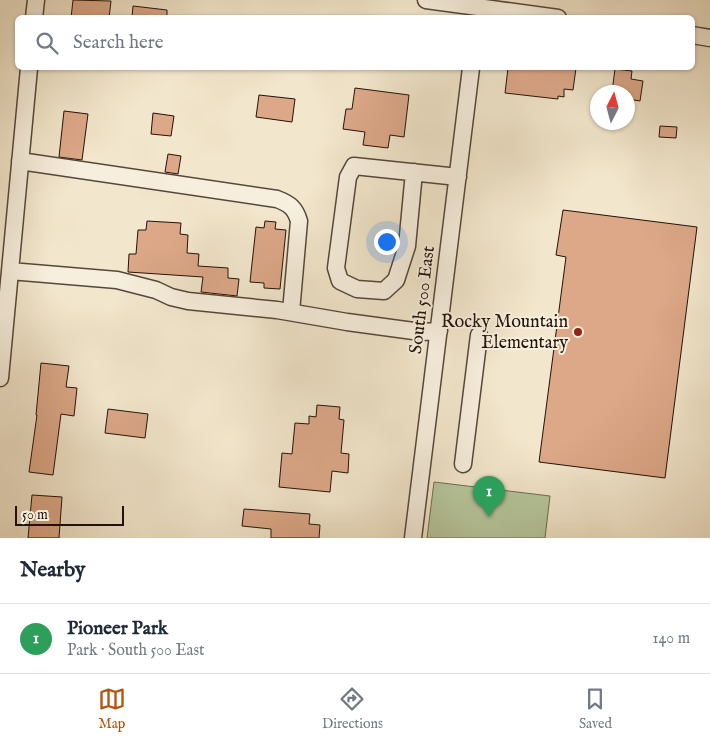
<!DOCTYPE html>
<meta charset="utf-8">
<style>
:root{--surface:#fff;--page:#f2f2f3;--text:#1f2937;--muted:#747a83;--line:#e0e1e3;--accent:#b45309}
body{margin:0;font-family:"IM FELL English",serif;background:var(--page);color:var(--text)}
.compass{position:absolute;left:590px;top:85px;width:45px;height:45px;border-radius:50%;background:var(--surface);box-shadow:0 1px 4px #0004;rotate:6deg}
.scale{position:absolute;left:15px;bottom:12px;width:109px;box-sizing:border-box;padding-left:5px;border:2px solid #221209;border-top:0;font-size:14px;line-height:18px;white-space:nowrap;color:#221209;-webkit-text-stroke:4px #f7efde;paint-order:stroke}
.you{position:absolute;left:386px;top:241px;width:18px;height:18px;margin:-12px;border:4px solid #fff;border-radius:50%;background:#1a73e8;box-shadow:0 0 0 8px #1a73e833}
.badge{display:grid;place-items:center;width:32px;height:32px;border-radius:50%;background:var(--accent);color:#fff;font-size:16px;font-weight:700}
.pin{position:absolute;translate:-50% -41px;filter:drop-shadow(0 1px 2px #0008)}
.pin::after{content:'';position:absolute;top:26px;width:18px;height:15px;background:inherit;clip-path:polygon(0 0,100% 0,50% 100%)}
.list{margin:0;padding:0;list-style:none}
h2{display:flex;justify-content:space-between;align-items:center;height:65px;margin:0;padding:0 20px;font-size:21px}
h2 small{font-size:16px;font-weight:400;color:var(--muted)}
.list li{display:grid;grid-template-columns:32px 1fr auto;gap:15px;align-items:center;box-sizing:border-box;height:70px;padding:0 20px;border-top:1px solid var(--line)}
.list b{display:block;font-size:19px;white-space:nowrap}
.list p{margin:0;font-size:16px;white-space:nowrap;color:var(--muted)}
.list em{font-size:16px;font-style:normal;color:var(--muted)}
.icon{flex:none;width:28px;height:28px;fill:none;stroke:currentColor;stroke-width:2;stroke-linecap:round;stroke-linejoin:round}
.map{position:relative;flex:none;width:710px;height:538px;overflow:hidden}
.search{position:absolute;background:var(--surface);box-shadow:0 1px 4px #0004;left:15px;right:15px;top:15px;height:55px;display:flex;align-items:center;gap:12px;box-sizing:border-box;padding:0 18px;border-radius:8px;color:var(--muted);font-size:19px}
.sheet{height:135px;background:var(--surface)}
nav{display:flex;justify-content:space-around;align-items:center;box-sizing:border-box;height:70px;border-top:1px solid var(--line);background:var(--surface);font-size:14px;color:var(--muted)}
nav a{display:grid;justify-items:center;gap:2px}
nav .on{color:var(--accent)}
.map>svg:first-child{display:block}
.green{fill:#b6c69c;stroke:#6c6c52}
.building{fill:#dca888;stroke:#221209}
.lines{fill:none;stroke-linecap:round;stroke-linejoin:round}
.minor-casing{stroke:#56473a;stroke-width:19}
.minor{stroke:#f7efde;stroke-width:16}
.poi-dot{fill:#8f2418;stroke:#f7efde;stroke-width:2}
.labels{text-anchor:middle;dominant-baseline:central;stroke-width:4;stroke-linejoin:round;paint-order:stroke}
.street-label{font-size:18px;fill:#221209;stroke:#f7efde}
.poi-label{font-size:18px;fill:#221209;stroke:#f7efde;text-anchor:end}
</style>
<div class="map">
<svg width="710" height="538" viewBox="0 0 710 538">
<rect width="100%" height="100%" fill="#f2e6cc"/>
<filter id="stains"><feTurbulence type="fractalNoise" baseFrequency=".004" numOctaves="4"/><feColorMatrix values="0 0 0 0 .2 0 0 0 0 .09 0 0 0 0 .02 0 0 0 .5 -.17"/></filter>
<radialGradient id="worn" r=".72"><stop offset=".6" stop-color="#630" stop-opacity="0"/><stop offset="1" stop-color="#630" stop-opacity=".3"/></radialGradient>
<path class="green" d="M434,482L550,496L545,538H427Z"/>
<path class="building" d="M73,0L111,1L109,18H71Z
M133,6L167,10V18H132Z
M508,68H576L573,90L564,89V97L558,96V99L505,93Z
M615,69L632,71L631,79L643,81L640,101L628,99V92H612Z
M355,88L409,95L404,137L390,135L388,148L363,145L365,132L343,129L346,109H352Z
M259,95L295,99L292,122L256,117Z
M64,111L88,114L82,160L59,157Z
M153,113L174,116L171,136L151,134Z
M660,126L677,127L676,138L659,137Z
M168,154L181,156L178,174L165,172Z
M563,210L697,227L665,478L539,462L566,257L556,255Z
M147,221L181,223L180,234L188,235L187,253L199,254L198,266L228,268V278L239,279L237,296L201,292L203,277L128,272L129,254H136L138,230H146Z
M265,221L276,222L275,229L286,230L280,289L264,288V283L250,282L256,227L264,228Z
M41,363L69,366L66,387L77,388L74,416L61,414L53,475L29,472L37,415H36Z
M317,405L340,407L339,419L344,420L341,453L349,454L348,473L332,471L330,492L279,487L282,453L292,454L295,423L309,424V416L316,417Z
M108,409L148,414L145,438L105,433Z
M32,495L62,497L59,538H28Z
M244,509L310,514L309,524L320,525L319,538H271V529L242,526Z"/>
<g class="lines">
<g class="minor-casing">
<path id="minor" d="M426,0L558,18
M34,18L36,0
M692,35L710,38
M20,161L277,199C290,204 295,208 299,221L291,312
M414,172L407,246L396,280L384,291L357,289L340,281L336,268L348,177L354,166L458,177
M10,271L117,280L156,290L171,297L188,301L277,310L347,322L421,332L439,331
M0,378L29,68
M463,464L479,335
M413,538L471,68"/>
</g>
<use href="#minor" class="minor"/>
</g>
<circle class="poi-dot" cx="578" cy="332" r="5"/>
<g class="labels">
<g class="street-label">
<text transform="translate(423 300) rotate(-83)">South 500 East</text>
</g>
<g class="poi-label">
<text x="568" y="322">Rocky Mountain<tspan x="568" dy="21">Elementary</tspan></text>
</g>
</g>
<rect width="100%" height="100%" filter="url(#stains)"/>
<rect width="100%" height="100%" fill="url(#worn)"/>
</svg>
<svg class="compass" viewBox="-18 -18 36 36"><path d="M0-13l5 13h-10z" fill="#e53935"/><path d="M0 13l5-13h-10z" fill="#747a83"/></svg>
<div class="scale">50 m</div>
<div class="you"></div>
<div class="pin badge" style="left:489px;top:517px;background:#2e9e5b">1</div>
<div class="search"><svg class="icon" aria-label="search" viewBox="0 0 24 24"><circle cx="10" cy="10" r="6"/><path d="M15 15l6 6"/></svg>Search here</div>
</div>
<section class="sheet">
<h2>Nearby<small></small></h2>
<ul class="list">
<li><span class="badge" style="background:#2e9e5b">1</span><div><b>Pioneer Park</b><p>Park · South 500 East</p></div><em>140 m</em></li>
</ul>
</section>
<nav>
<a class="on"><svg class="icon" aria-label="map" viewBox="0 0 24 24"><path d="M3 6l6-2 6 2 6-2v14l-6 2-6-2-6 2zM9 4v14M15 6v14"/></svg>Map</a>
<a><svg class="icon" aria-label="directions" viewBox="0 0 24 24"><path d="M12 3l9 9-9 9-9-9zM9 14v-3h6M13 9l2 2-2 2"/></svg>Directions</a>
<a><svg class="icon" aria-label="saved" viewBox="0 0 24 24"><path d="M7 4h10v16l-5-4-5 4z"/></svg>Saved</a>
</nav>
